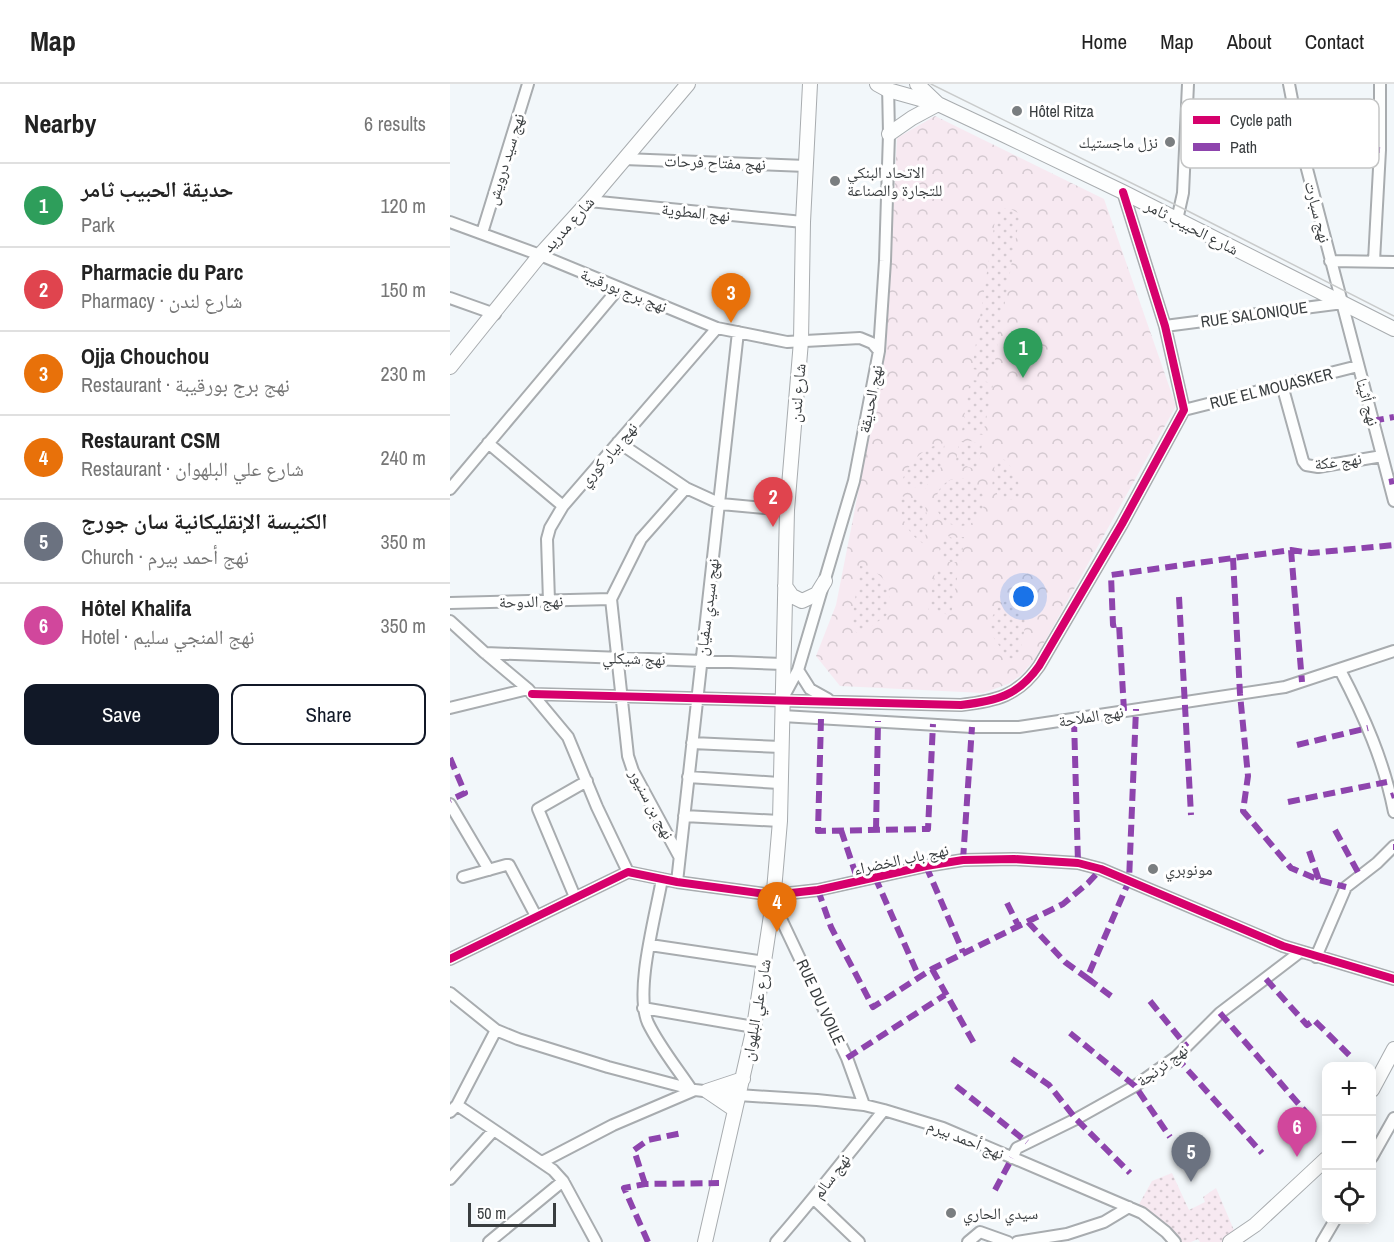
<!DOCTYPE html>
<meta charset="utf-8">
<style>
:root{--surface:#fff;--page:#f2f2f2;--text:#222;--muted:#767676;--line:#e0e0e0;--accent:#111827}
body{margin:0;font-family:"Archivo Narrow","Noto Naskh Arabic",sans-serif;background:var(--page);color:var(--text)}
.controls{position:absolute;right:18px;bottom:18px;display:grid;overflow:hidden;border-radius:12px;box-shadow:0 3px 15px #0003}
.controls button{width:54px;height:54px;display:grid;place-items:center;padding:0;border:0;border-bottom:2px solid var(--line);background:var(--surface);color:var(--text);font:30px sans-serif}
.scale{position:absolute;left:18px;bottom:15px;width:88px;box-sizing:border-box;padding-left:6px;border:3px solid #393d3f;border-top:0;font-size:16px;line-height:21px;white-space:nowrap;color:#393d3f;-webkit-text-stroke:4px #fff;paint-order:stroke}
.you{position:absolute;left:574px;top:513px;width:21px;height:21px;margin:-15px;border:4px solid #fff;border-radius:50%;background:#1a73e8;box-shadow:0 0 0 9px #1a73e833}
.badge{display:grid;place-items:center;width:39px;height:39px;border-radius:50%;background:var(--accent);color:#fff;font-size:20px;font-weight:700}
.pin{position:absolute;translate:-50% -50px;filter:drop-shadow(0 2px 3px #0008)}
.pin::after{content:'';position:absolute;top:32px;width:21px;height:18px;background:inherit;clip-path:polygon(0 0,100% 0,50% 100%)}
.list{margin:0;padding:0;list-style:none}
h2{display:flex;justify-content:space-between;align-items:center;height:78px;margin:0;padding:0 24px;font-size:26px}
h2 small{font-size:20px;font-weight:400;color:var(--muted)}
.list li{display:grid;grid-template-columns:39px 1fr auto;gap:18px;align-items:center;box-sizing:border-box;height:84px;padding:0 24px;border-top:2px solid var(--line)}
.list b{display:block;font-size:22px;white-space:nowrap}
.list p{margin:0;font-size:20px;white-space:nowrap;color:var(--muted)}
.list em{font-size:20px;font-style:normal;color:var(--muted)}
.actions{display:flex;gap:12px;padding:18px 24px}
.actions a{flex:1;padding:14px 0;border:2px solid var(--accent);border-radius:12px;text-align:center;font-size:21px;color:var(--accent)}
.actions .main{background:var(--accent);color:#fff}
.icon{flex:none;width:33px;height:33px;fill:none;stroke:currentColor;stroke-width:2;stroke-linecap:round;stroke-linejoin:round}
.map{position:relative;flex:none;width:944px;height:1158px;overflow:hidden}
header{display:flex;align-items:center;gap:36px;box-sizing:border-box;height:84px;padding:0 30px;background:var(--surface);border-bottom:2px solid var(--line)}
header strong{font-size:28px}
nav{display:flex;gap:33px;margin-inline-start:auto;font-size:21px}
main{display:flex}
aside{flex:1;background:var(--surface)}
.map>svg:first-child{display:block}
.park{fill:url(#park-crowns)}
.garden{fill:url(#garden-dots)}
.lines{fill:none;stroke-linecap:round;stroke-linejoin:round}
.street-casing{stroke:#a8acaf;stroke-width:14}
.secondary-casing{stroke:#a8acaf;stroke-width:16}
.street{stroke:#fdfefe;stroke-width:10}
.secondary{stroke:#fdfefe;stroke-width:14}
.tram{stroke:#c9cbcb;stroke-width:1.5}
.quiet{stroke:#8e44ad;stroke-width:6;stroke-dasharray:12 6;stroke-linecap:butt}
.cycleway-casing{stroke:#fff;stroke-width:11}
.cycleway{stroke:#d6006c;stroke-width:8}
.poi-dot{fill:#7a7e80;stroke:#fff;stroke-width:2}
.labels{text-anchor:middle;dominant-baseline:central;stroke-width:6;stroke-linejoin:round;paint-order:stroke}
.poi-label{font-size:16px;fill:#393d3f;stroke:#fff;text-anchor:start}
.street-label{font-size:16px;fill:#393d3f;stroke:#fff}
.key{fill:#fff;stroke:#c4c5c5;stroke-width:1.5}
.key-label{font-size:16px;fill:#393d3f}
</style>
<header>
<strong>Map</strong>
<nav><a>Home</a><a>Map</a><a>About</a><a>Contact</a></nav>
</header>
<main>
<aside>
<h2>Nearby<small>6 results</small></h2>
<ul class="list">
<li><span class="badge" style="background:#2e9e5b">1</span><div><b>حديقة الحبيب ثامر</b><p>Park</p></div><em>120 m</em></li>
<li><span class="badge" style="background:#e0444e">2</span><div><b>Pharmacie du Parc</b><p>Pharmacy · شارع لندن</p></div><em>150 m</em></li>
<li><span class="badge" style="background:#e8710a">3</span><div><b>Ojja Chouchou</b><p>Restaurant · نهج برج بورقيبة</p></div><em>230 m</em></li>
<li><span class="badge" style="background:#e8710a">4</span><div><b>Restaurant CSM</b><p>Restaurant · شارع علي البلهوان</p></div><em>240 m</em></li>
<li><span class="badge" style="background:#6b7280">5</span><div><b>الكنيسة الإنقليكانية سان جورج</b><p>Church · نهج أحمد بيرم</p></div><em>350 m</em></li>
<li><span class="badge" style="background:#d1479c">6</span><div><b>Hôtel Khalifa</b><p>Hotel · نهج المنجي سليم</p></div><em>350 m</em></li>
</ul>
<div class="actions"><a class="main">Save</a><a>Share</a></div>
</aside>
<div class="map">
<svg width="944" height="1158" viewBox="0 0 944 1158">
<defs>
<pattern id="park-crowns" width="20" height="18" patternUnits="userSpaceOnUse" patternTransform="scale(1.5)"><rect width="20" height="18" fill="#f7e9f1"/><path d="M2 6a3 3 0 1 1 6 0M12 15a3 3 0 1 1 6 0" fill="none" stroke="#d4c9d0"/></pattern>
<pattern id="garden-dots" width="8" height="8" patternUnits="userSpaceOnUse" patternTransform="scale(1.5)"><rect width="8" height="8" fill="#f7e9f1"/><path d="M2 2h.1M6 6h.1" fill="none" stroke="#d4c9d0" stroke-width="1.8" stroke-linecap="round"/></pattern>
</defs>
<rect width="100%" height="100%" fill="#f2f7fa"/>
<path class="park" d="M485,32L654,115L726,322L585,575L570,592L558,600L533,609L390,602L366,572L386,521L436,267L447,54Z"/>
<path class="garden" d="M551,124L561,125L568,129L569,136L543,288L522,285L546,130L547,126Z
M520,296L534,297L543,300L533,351L512,347Z
M509,357H521L532,361L527,386L516,382L505,384Z
M495,359L490,387L483,391L475,405L451,401C456,381 473,362 495,359Z
M546,370C563,379 571,398 571,417L548,414L546,405L542,403Z
M486 418a24 24 0 1 1 48 0a24 24 0 1 1-48 0Z
M451,412L474,417L478,437L474,460C458,451 448,431 451,412Z
M492,449L502,454L514,453L511,478H496L488,474Z
M410,482C417,482 422,486 428,490C443,503 440,512 437,531L412,549H407L401,542Z
M486,483L497,488H508L501,531L478,527Z
M572,510L580,511L570,572L564,576L557,573L539,547C540,528 554,514 572,510Z
M722,1089L739,1126L755,1118L753,1113L766,1104L786,1151L774,1158H750L748,1155L741,1158H728L688,1122L702,1097Z"/>
<g class="lines">
<g class="street-casing">
<path id="street" d="M839,0L851,62L944,417
M174,75L356,82
M139,117L353,138
M727,136L733,109L738,0
M0,138L90,171L267,244L337,258L410,254L422,259L429,267
M32,149L78,0
M880,177L944,178
M924,177L930,66V0
M0,214L45,230
M715,242L893,219
M832,301L853,377L856,381L868,383L932,372
M734,326L908,282
M168,358L236,404L271,420L337,426
M38,359L113,422
M0,405L169,204
M99,517L97,455L100,444L113,422L267,244
M0,519L161,515
M0,537L35,569L78,605L118,653L147,723L178,788
M35,569L333,580
M348,586L360,605L378,615
M890,586C914,632 934,677 944,728
M82,610L511,621C546,617 568,612 589,582L672,440L734,326L715,242L673,108
M334,612L348,586L404,397L429,267L435,177L439,50L438,0
M0,624L78,605
M332,632L522,643H569L835,603L944,567
M242,659L331,663
M238,693L329,699
M0,720L39,786
M234,732L330,737
M229,772L183,687L178,672L161,515L191,455L236,404
M13,793L56,781H59L86,832
M212,795C206,830 184,908 198,939C209,962 227,984 241,1005
M227,798C246,614 269,432 288,248
M125,813L88,725L137,697
M323,818L397,974L414,1021
M200,861L315,878
M866,873L896,803L927,779L944,762
M0,875L178,788L227,798L323,811L368,806L476,782L513,776L564,775L628,779L651,785L833,862L944,895
M0,909L46,946L68,955L158,983L245,1006L288,1011L367,1016L414,1021L434,1026L493,1044L692,1129L716,1148L725,1158
M193,924L304,943
M7,1021L103,1086L113,1097L146,1158
M0,1028L7,1021L46,946
M922,1073L944,1034
M562,1074L567,1064L626,1035L685,1002L726,973L770,929L850,868
M92,1078L163,1041L245,1006
M0,1095L43,1047
M364,1115L409,1158
M39,1158L113,1097
M326,1158C364,1115 398,1070 434,1026
M518,1158L530,1148L558,1158
M567,1158L617,1150L654,1138L679,1123
M872,1158L885,1136"/>
</g>
<g class="secondary-casing">
<path id="secondary" d="M427,0L438,6L488,20L554,51L673,108L944,245
M439,50L462,34L488,20L467,0
M0,283L90,171L139,117L238,0
M335,502L342,512L352,517L367,510L375,497
M922,1006L944,965
M285,1026L257,1007L293,995
M255,1158L304,943L323,818L330,737L337,426L351,257L353,138L360,0
M780,1158L805,1141L876,1075"/>
</g>
<use href="#street" class="street"/>
<use href="#secondary" class="secondary"/>
<path class="tram" d="M481,0L730,123L944,232"/>
<path class="quiet" d="M851,62L930,66
M922,337L944,333
M939,398L944,397
M841,466L852,598
M783,474L790,610L798,692L793,727L841,784L869,796L896,803
M729,513L741,731
M674,627L669,540L663,541L661,491L841,466L861,469L944,461
M371,635L368,747L478,745L483,640
M624,636L628,779
M847,661L918,644
M0,674L15,709L0,716
M941,712L944,711
M838,718L937,698
M391,746L408,797
M426,746L428,637
M885,746L910,792
M943,763H944
M859,767L869,796
M513,776L522,643
M476,782L513,868
M425,793L469,893
M368,806L381,843L423,923L482,885L613,820L638,799L651,785
M557,819L569,843
M578,838L615,878L637,894
M482,885L525,961
M816,895L857,941L864,936L903,975
M661,912L637,894L679,797L686,625
M700,917L737,963
M770,929L860,1033
M620,949L685,1002L720,1053
M726,973L812,1069
M397,974L495,911
M562,975L599,1001L626,1035L680,1089
M506,1002L577,1058
M195,1100L184,1066L198,1056L232,1049
M545,1106L562,1074
M198,1158L174,1104L195,1100L269,1099"/>
<g class="cycleway-casing">
<path id="cycleway" d="M82,610L511,621C546,617 568,612 589,582L672,440L734,326L715,242L673,108
M0,875L178,788L227,798L323,811L368,806L476,782L513,776L564,775L628,779L651,785L833,862L944,895"/>
</g>
<use href="#cycleway" class="cycleway"/>
</g>
<g class="poi-dot">
<circle cx="567" cy="27" r="6"/>
<circle cx="720" cy="58" r="6"/>
<circle cx="385" cy="97" r="6"/>
<circle cx="703" cy="785" r="6"/>
<circle cx="501" cy="1129" r="6"/>
</g>
<g class="labels">
<g class="poi-label">
<text x="579" y="27">Hôtel Ritza</text>
<text x="708" y="58" text-anchor="end">نزل ماجستيك</text>
<text x="397" y="88">الاتحاد البنكي<tspan x="397" dy="18">للتجارة والصناعة</tspan></text>
<text x="715" y="785">مونوبري</text>
<text x="513" y="1129">سيدي الحاري</text>
</g>
<g class="street-label">
<text transform="translate(55 75) rotate(-73)">نهج سيد درويش</text>
<text transform="translate(265 78) rotate(2)">نهج مفتاح فرحات</text>
<text transform="translate(246 128) rotate(6)">نهج المطوية</text>
<text transform="translate(868 128) rotate(76)">نهج سبارت</text>
<text transform="translate(118 140) rotate(-48)">شارع مدريد</text>
<text transform="translate(742 143) rotate(27)">شارع الحبيب ثامر</text>
<text transform="translate(174 206) rotate(22)">نهج برج بورقيبة</text>
<text transform="translate(804 230) rotate(-8)">RUE SALONIQUE</text>
<text transform="translate(821 304) rotate(-14)">RUE EL MOUASKER</text>
<text transform="translate(347 309) rotate(-85)">شارع لندن</text>
<text transform="translate(420 315) rotate(-79)">نهج الحديقة</text>
<text transform="translate(918 318) rotate(75)">نهج أثينا</text>
<text transform="translate(158 370) rotate(-49)">نهج بيار كوري</text>
<text transform="translate(888 377) rotate(-7)">نهج عكة</text>
<text transform="translate(81 517) rotate(-1)">نهج الدوحة</text>
<text transform="translate(257 523) rotate(-83)">نهج سيدي سفيان</text>
<text transform="translate(184 574) rotate(2)">نهج شيكلي</text>
<text transform="translate(641 632) rotate(-9)">نهج الملاحة</text>
<text transform="translate(202 720) rotate(62)">نهج بن سنيور</text>
<text transform="translate(451 775) rotate(-12)">نهج باب الخضراء</text>
<text transform="translate(371 918) rotate(65)">RUE DU VOILE</text>
<text transform="translate(306 926) rotate(-80)">شارع علي البلهوان</text>
<text transform="translate(712 981) rotate(-37)">نهج ترنجة</text>
<text transform="translate(516 1055) rotate(22)">نهج أحمد بيرم</text>
<text transform="translate(381 1092) rotate(-53)">نهج سالم</text>
</g>
</g>
<rect x="731" y="15" width="198" height="69" rx="9" class="key"/>
<rect x="743" y="32" width="27" height="8" fill="#d6006c"/>
<rect x="743" y="59" width="27" height="8" fill="#8e44ad"/>
<g class="key-label">
<text x="780" y="42">Cycle path</text>
<text x="780" y="69">Path</text>
</g>
</svg>
<div class="controls">
<button>+</button>
<button>−</button>
<button><svg class="icon" aria-label="locate" viewBox="0 0 24 24"><circle cx="12" cy="12" r="6"/><path d="M12 2v4M12 18v4M2 12h4M18 12h4"/></svg></button>
</div>
<div class="scale">50 m</div>
<div class="you"></div>
<div class="pin badge" style="left:573px;top:294px;background:#2e9e5b">1</div>
<div class="pin badge" style="left:323px;top:443px;background:#e0444e">2</div>
<div class="pin badge" style="left:281px;top:239px;background:#e8710a">3</div>
<div class="pin badge" style="left:327px;top:848px;background:#e8710a">4</div>
<div class="pin badge" style="left:741px;top:1098px;background:#6b7280">5</div>
<div class="pin badge" style="left:847px;top:1073px;background:#d1479c">6</div>
</div>
</main>
